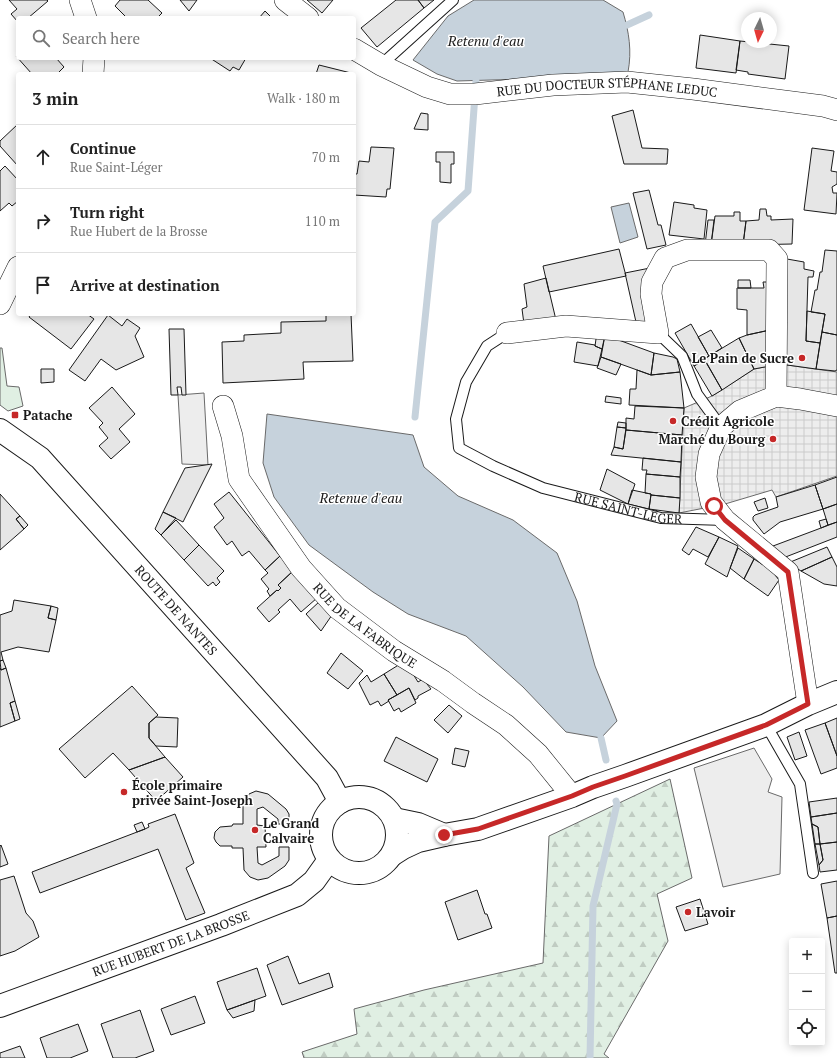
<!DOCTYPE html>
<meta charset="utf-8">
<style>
:root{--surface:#fff;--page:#f2f2f2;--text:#222;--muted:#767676;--line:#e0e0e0}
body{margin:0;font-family:"PT Serif",serif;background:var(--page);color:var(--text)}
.controls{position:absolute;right:12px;bottom:12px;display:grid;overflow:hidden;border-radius:4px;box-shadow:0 2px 10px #0003}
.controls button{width:36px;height:36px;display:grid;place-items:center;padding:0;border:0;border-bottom:1px solid var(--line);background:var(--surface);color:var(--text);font:20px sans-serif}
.compass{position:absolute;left:741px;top:12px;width:36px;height:36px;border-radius:50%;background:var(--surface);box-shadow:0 2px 10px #0003;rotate:185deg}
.stop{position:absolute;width:12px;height:12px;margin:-9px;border:3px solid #c62828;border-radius:50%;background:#fff}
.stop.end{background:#c62828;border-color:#fff;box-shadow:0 1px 4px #0008}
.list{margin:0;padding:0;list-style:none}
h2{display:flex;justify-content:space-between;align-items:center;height:52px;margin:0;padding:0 16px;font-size:17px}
h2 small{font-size:13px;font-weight:400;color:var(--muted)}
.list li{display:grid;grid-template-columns:26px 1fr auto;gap:12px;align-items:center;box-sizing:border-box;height:64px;padding:0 16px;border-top:1px solid var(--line)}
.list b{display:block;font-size:15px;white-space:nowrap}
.list p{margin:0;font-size:13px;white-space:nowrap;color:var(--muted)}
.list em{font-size:13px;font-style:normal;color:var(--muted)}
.icon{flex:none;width:22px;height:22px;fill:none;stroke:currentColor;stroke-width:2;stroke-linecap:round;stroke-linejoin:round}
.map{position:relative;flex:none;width:837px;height:1058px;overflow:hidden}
.search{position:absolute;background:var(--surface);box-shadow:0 2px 10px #0003;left:16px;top:16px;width:340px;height:44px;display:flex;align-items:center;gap:10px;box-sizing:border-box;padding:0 14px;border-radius:4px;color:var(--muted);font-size:15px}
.panel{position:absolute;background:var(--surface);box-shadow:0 2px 10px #0003;left:16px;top:72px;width:340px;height:244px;border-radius:4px}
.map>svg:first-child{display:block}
.grass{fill:#e0efe3;stroke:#6a6a6a}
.forest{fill:url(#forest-firs);stroke:#6a6a6a}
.parking{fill:#ededed;stroke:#6a6a6a}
.plaza{fill:url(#plaza-grid);stroke:#6a6a6a}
.water{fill:#c6d2dc;stroke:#6a6a6a}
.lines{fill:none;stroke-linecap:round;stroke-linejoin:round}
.stream{stroke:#c6d2dc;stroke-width:7}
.building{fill:#e6e6e6;stroke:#1a1a1a}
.lane-casing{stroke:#1a1a1a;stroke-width:12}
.street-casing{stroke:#1a1a1a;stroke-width:22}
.secondary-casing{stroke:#1a1a1a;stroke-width:24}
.lane{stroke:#fff;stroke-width:10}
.street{stroke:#fff;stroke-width:21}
.secondary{stroke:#fff;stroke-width:22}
.route{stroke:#c62828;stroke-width:5}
.poi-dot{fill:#c62828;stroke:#fff;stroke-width:1.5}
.labels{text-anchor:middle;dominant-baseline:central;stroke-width:3;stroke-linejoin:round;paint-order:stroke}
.street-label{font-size:13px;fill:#1a1a1a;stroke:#fff}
.poi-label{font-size:13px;font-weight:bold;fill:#1a1a1a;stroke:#fff;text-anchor:start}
.water-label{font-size:14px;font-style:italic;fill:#1a1a1a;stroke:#fff}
</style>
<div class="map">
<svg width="837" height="1058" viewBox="0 0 837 1058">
<defs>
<pattern id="forest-firs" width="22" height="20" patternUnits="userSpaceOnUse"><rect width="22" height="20" fill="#e0efe3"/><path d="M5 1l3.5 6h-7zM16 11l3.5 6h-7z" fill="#c0ccc2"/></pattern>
<pattern id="plaza-grid" width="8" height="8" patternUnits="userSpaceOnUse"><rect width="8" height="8" fill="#ededed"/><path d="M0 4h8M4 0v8" fill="none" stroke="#cbcbcb"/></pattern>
</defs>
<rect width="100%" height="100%" fill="#fff"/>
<path class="grass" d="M0,348H2L7,386L19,387L23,406L8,411L0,405Z"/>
<path class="forest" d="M670,779L692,878L657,894L668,941L604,1054L609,1058H304L302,1052L357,1034L354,1009L424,990L543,963L549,836Z"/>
<path class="parking" d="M204,393L208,465L182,464L178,395Z
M754,748L772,779L768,792L782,797L780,874L723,887L694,768Z"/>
<path class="plaza" d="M780,364L837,372V476L776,497L772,490L725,504L679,513L684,408L712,396L754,369Z"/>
<path class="water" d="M474,0H603L623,12C629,32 632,51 628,72L525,79L457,81L437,74L413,60L448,16Z
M629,203L638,237L620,243L611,207Z
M267,414L413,435L424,467L458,496L513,520L557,553L577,601L595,666L617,721L601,738L566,732L523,687L466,636L408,614L373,592L309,545L274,497L263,463Z"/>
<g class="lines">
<path class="stream" d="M627,25L649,15
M415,417L435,222L468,191L476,81
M601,738L606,760
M590,1058L593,906L617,804L616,801"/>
</g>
<path class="building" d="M9,0H47L48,1L28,18H18V22L11,14L17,9Z
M120,0H148L162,13L157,18H127L115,6Z
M180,0H197L189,11Z
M307,0H333L322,13Z
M396,0H418L424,8L377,47L361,28Z
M418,0H434L424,8Z
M265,11L272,18H259Z
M700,35L740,41L736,73L696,68Z
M740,41L789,46L785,79L748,74V72L736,70Z
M18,55V58H56L64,67L57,74H32L16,56Z
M210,58H246L239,70L233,67L230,71Z
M319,65L351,73L316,74Z
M633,110L642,148L668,149L667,164H624L612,116Z
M421,113L428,114V130L414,129Z
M18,124V166L0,146V141Z
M371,147L394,148L390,189H387L386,197L354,195V174H357L359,161L369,162Z
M812,148L834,151L831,171L837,172V184L832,187L833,193H837L836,214L804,210Z
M436,152H454V164H451V183L440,182V162H436Z
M5,166L18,180V201L12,206L9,203L0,211V171Z
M649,190L658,225H661L666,245L647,249L633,193Z
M674,202L694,205V208L707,210L704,239L669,235Z
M760,209H766L767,216H771V220L793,219L792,244L743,245L746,221L759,220Z
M734,212H740V221H746L743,245H711L715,216H734Z
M708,220H714L711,245H705Z
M619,249L626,276L549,292L543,266Z
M825,250L837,251V335L822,332L825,314L811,312L815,290H817L820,272H822Z
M787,259L804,262V269L814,271L813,277H808L806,341L820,343L816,369L780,364Z
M650,268L651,322H636L625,273Z
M546,278L556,320L524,324L522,309L527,307L524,284Z
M738,280H750L751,288H738Z
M763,282H770V330L747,335V310L737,309V288H764Z
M807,311L825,314L820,343L806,341Z
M31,314H87L94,319L71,349L29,317Z
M326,314H351L353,361L303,362L304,379L223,383L222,342L244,341V335L281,333V322L326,321Z
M108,315L122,326L127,319L140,328L135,336L144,357L116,370L101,359L85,381L69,370Z
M691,324L709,356L694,366L675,333Z
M169,329H184L186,395H182L181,387H177L178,395H171Z
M711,330L722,348L709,356L698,337Z
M770,330V366L754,369L739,338L747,335Z
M597,332L605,335L602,349L595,346Z
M822,332L837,335V370L835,371L816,369Z
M605,335L654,353L651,375L601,357Z
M739,338L754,369L722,390L704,359Z
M577,342L595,345V346L602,349L598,366L574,362Z
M654,353L673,357L677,359L680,372L651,375Z
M601,357L621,364L616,375L597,368Z
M705,360L722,390L712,396L694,366Z
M41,369H54V382L41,383Z
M637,370L651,375L680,372L684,408L629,405L630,389H636Z
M112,387L135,414L119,429L130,442L111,459L99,446L108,438L99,427L103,423L89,408Z
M606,396L621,398V404L605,402Z
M635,406L684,408L682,435L626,430V418L634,419Z
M618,422L626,423V428L617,427Z
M617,427L626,428L623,449L614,447Z
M626,430L682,435L681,462L611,455L614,447L623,449Z
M643,458L681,462L680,477L646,474L647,470H642Z
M212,464L183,522L163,512L185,468Z
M607,469L635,484L628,504L600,490Z
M646,474L680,477V498L651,495V494L645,493Z
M837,477V504L823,509L815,485Z
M815,485L823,509L780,522L764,534L753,520V517L755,515L778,507L776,497Z
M632,490L651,494L649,509L628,504Z
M229,492L280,556L265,570L249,551L242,556L232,541L227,545L214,527L224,518L214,504Z
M0,494L20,516L16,519L24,529L0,550Z
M651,495L680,498L679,513L649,509Z
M765,498L768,508L758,511L754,502Z
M837,504V522L828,525L823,509Z
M163,512L176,518L161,535L155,529Z
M20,516L28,525L24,529L16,519Z
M826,519L828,525L821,528L819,521Z
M176,520L199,545L184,560L161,535Z
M837,522V537L783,558L773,546Z
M696,527L719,537L708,557L693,549L689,555L682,550Z
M719,537L738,546L727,577L705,564Z
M199,545L224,571L217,578L220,582L216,586L213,582L208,586L184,560Z
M827,547L832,557L801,571L788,563Z
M738,548L754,559L744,579L730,568Z
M280,556L293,571L278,585L281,588L278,591L277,590L270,596L267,591L269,589L261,579L268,573L265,570Z
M832,557L837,567V586L824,584L801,571Z
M754,559L771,570L779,580L768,596L744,579Z
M293,571L317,598L301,612L290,599L278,610L280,612L269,622L257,608L277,590L278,591L281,588L278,585Z
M14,600L51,606L48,618L56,620L49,652L18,647L1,652L3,660L0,661V615L12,611Z
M320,601L332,615L321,631L306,614Z
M51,606L58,608L56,620L48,618Z
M341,653L363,671L348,689L327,673Z
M3,660L6,668L1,670L0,661Z
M405,661L418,682L423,679L431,689L418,696V698L415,700L409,688L397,695L384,674Z
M0,668L1,670L6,668L15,701L10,703L15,721L0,727Z
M384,674L397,695L388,700L389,701L381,706L378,701L370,705L359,683L367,675L371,682Z
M132,686L158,715L149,723V738L165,757L129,770L113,753L85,778L59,749Z
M409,688L416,703L401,712L399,708L394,711L388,700Z
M15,701L20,719L15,721L10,703Z
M449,705L462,716L448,733L434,720Z
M156,717L178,718L177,747L156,746L149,738V723Z
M837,718V756L825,723Z
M825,723L837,756V768L821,774L805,730Z
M799,732L807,756L795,760L787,737Z
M396,737L438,759L427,782L384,761Z
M455,748L469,751L465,767L452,764Z
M165,757L183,777L156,801L129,770Z
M256,791L268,794L286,809L289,814V824H278V819L263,807L257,809V825L265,826L266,847H257L258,863L262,865L279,856V847H289V860L285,866L268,878L258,880L250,877L244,870L243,848H232V846H220L216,842L214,838L215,832L220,827L232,826L233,824H243V803L249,794Z
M837,798V813L811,817L809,802Z
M837,813V842L820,844L818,827L812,824L811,817Z
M175,814L194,863L186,868L205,913L186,920L158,849L40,893L32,872L145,829L149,827L148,824Z
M142,822L145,829L137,832L134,825Z
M812,824L818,827L820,844H815Z
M837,842V870L820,872L819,865L823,860L820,844Z
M815,844H820L823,860L819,865Z
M1,845L8,864L0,867V846Z
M14,876L26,913L33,921L39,937L15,951L0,956V880Z
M837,881V916L827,918L821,884Z
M477,890L485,914H487L492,928L458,940L445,902Z
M700,899L708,924L685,931L676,907Z
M837,916V973H835L827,918Z
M288,956L299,984L329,973L333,987L282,1005L267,965Z
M257,968L266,996L227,1010L217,982Z
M195,996L205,1023L171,1035L161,1009Z
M255,1000L254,1011L233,1018L227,1010Z
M140,1010L154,1051L135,1058H113L101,1024Z
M78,1024L88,1051L70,1058H47L40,1038Z
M20,1046L25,1058H0V1053Z"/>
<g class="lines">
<g class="lane-casing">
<g id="lane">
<path d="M381,65L453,0"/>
<path id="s1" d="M507,333L487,346L466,382L456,419L459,448L493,466L543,488L661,518L725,520"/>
<path d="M658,333L682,356L697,394L721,427"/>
<path d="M766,725L800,784L813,873"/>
</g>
</g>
<g class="street-casing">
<g id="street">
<path d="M80,0L86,18"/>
<path d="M285,0L308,18"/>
<path id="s2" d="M354,49L381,65L427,87L450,94H475L553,85L627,82L693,89L823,106L837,110"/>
<path d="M93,74L94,58"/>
<path d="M0,304L18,267"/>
<path d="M507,333L566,326L658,333L651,294L652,282L665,258L687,250H769L777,259L776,396"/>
<path id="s3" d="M223,406L232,436L239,479L301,568L337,608L394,651L443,681L473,703L506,725L538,754L572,796"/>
<path d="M808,704L788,572L725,520L711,502L706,477L709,454L721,427L740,411L776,396L800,399L837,406"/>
</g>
</g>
<g class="secondary-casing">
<g id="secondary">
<path id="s4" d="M0,430L40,458L327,778L340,802"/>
<circle cx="359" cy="835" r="38"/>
<path d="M394,819L418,824L444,835"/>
<path d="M392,855L403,848L418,841L444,835L478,829L572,796L593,787L625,776L766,725L808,704L837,692"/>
<path id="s5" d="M0,1006L221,925L297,895L314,881L329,860"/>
</g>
</g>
<use href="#lane" class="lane"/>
<use href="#street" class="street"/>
<use href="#secondary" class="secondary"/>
</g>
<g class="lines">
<path class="route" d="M444,835L478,829L572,796L593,787L625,776L766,725L808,704L788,572L725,520L714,506"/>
</g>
<g class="poi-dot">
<circle cx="802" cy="358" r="4"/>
<rect x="11" y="411" width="8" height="8" rx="2"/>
<circle cx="673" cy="421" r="4"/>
<circle cx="773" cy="439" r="4"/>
<circle cx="124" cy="792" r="4"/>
<circle cx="255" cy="830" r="4"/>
<circle cx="688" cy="912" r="4"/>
</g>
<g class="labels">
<g class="street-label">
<text stroke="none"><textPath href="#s2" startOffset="264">RUE DU DOCTEUR STÉPHANE LEDUC</textPath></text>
<text stroke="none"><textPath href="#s1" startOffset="314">RUE SAINT-LÉGER</textPath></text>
<text stroke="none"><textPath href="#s4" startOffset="253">ROUTE DE NANTES</textPath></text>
<text stroke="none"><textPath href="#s3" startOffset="270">RUE DE LA FABRIQUE</textPath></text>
<text stroke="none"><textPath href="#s5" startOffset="182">RUE HUBERT DE LA BROSSE</textPath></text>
</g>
<g class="poi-label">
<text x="794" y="358" text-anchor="end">Le Pain de Sucre</text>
<text x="23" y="415">Patache</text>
<text x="681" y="421">Crédit Agricole</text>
<text x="765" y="439" text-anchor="end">Marché du Bourg</text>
<text x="132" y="785">École primaire<tspan x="132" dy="15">privée Saint-Joseph</tspan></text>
<text x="263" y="823">Le Grand<tspan x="263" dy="15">Calvaire</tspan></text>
<text x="696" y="912">Lavoir</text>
</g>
<g class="water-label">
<text x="486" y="40">Retenu d'eau</text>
<text x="361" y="497">Retenue d'eau</text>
</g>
</g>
</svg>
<div class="controls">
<button>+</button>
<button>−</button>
<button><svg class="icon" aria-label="locate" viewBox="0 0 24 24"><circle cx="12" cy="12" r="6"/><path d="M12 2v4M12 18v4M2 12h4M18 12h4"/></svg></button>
</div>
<svg class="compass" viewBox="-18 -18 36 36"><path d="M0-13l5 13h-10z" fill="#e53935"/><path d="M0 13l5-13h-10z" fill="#767676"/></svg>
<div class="stop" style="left:714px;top:506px"></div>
<div class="stop end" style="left:444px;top:835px"></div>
<div class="search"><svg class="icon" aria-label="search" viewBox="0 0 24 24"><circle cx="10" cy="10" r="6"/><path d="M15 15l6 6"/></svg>Search here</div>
<section class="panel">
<h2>3 min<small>Walk · 180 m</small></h2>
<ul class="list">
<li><svg class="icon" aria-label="ahead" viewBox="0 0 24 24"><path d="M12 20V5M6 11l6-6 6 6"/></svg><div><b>Continue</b><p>Rue Saint-Léger</p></div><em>70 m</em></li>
<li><svg class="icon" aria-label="right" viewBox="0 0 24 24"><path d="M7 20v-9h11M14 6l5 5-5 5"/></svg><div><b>Turn right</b><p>Rue Hubert de la Brosse</p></div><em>110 m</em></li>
<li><svg class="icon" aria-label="arrive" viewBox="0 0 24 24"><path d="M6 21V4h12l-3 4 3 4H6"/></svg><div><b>Arrive at destination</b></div></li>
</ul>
</section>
</div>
